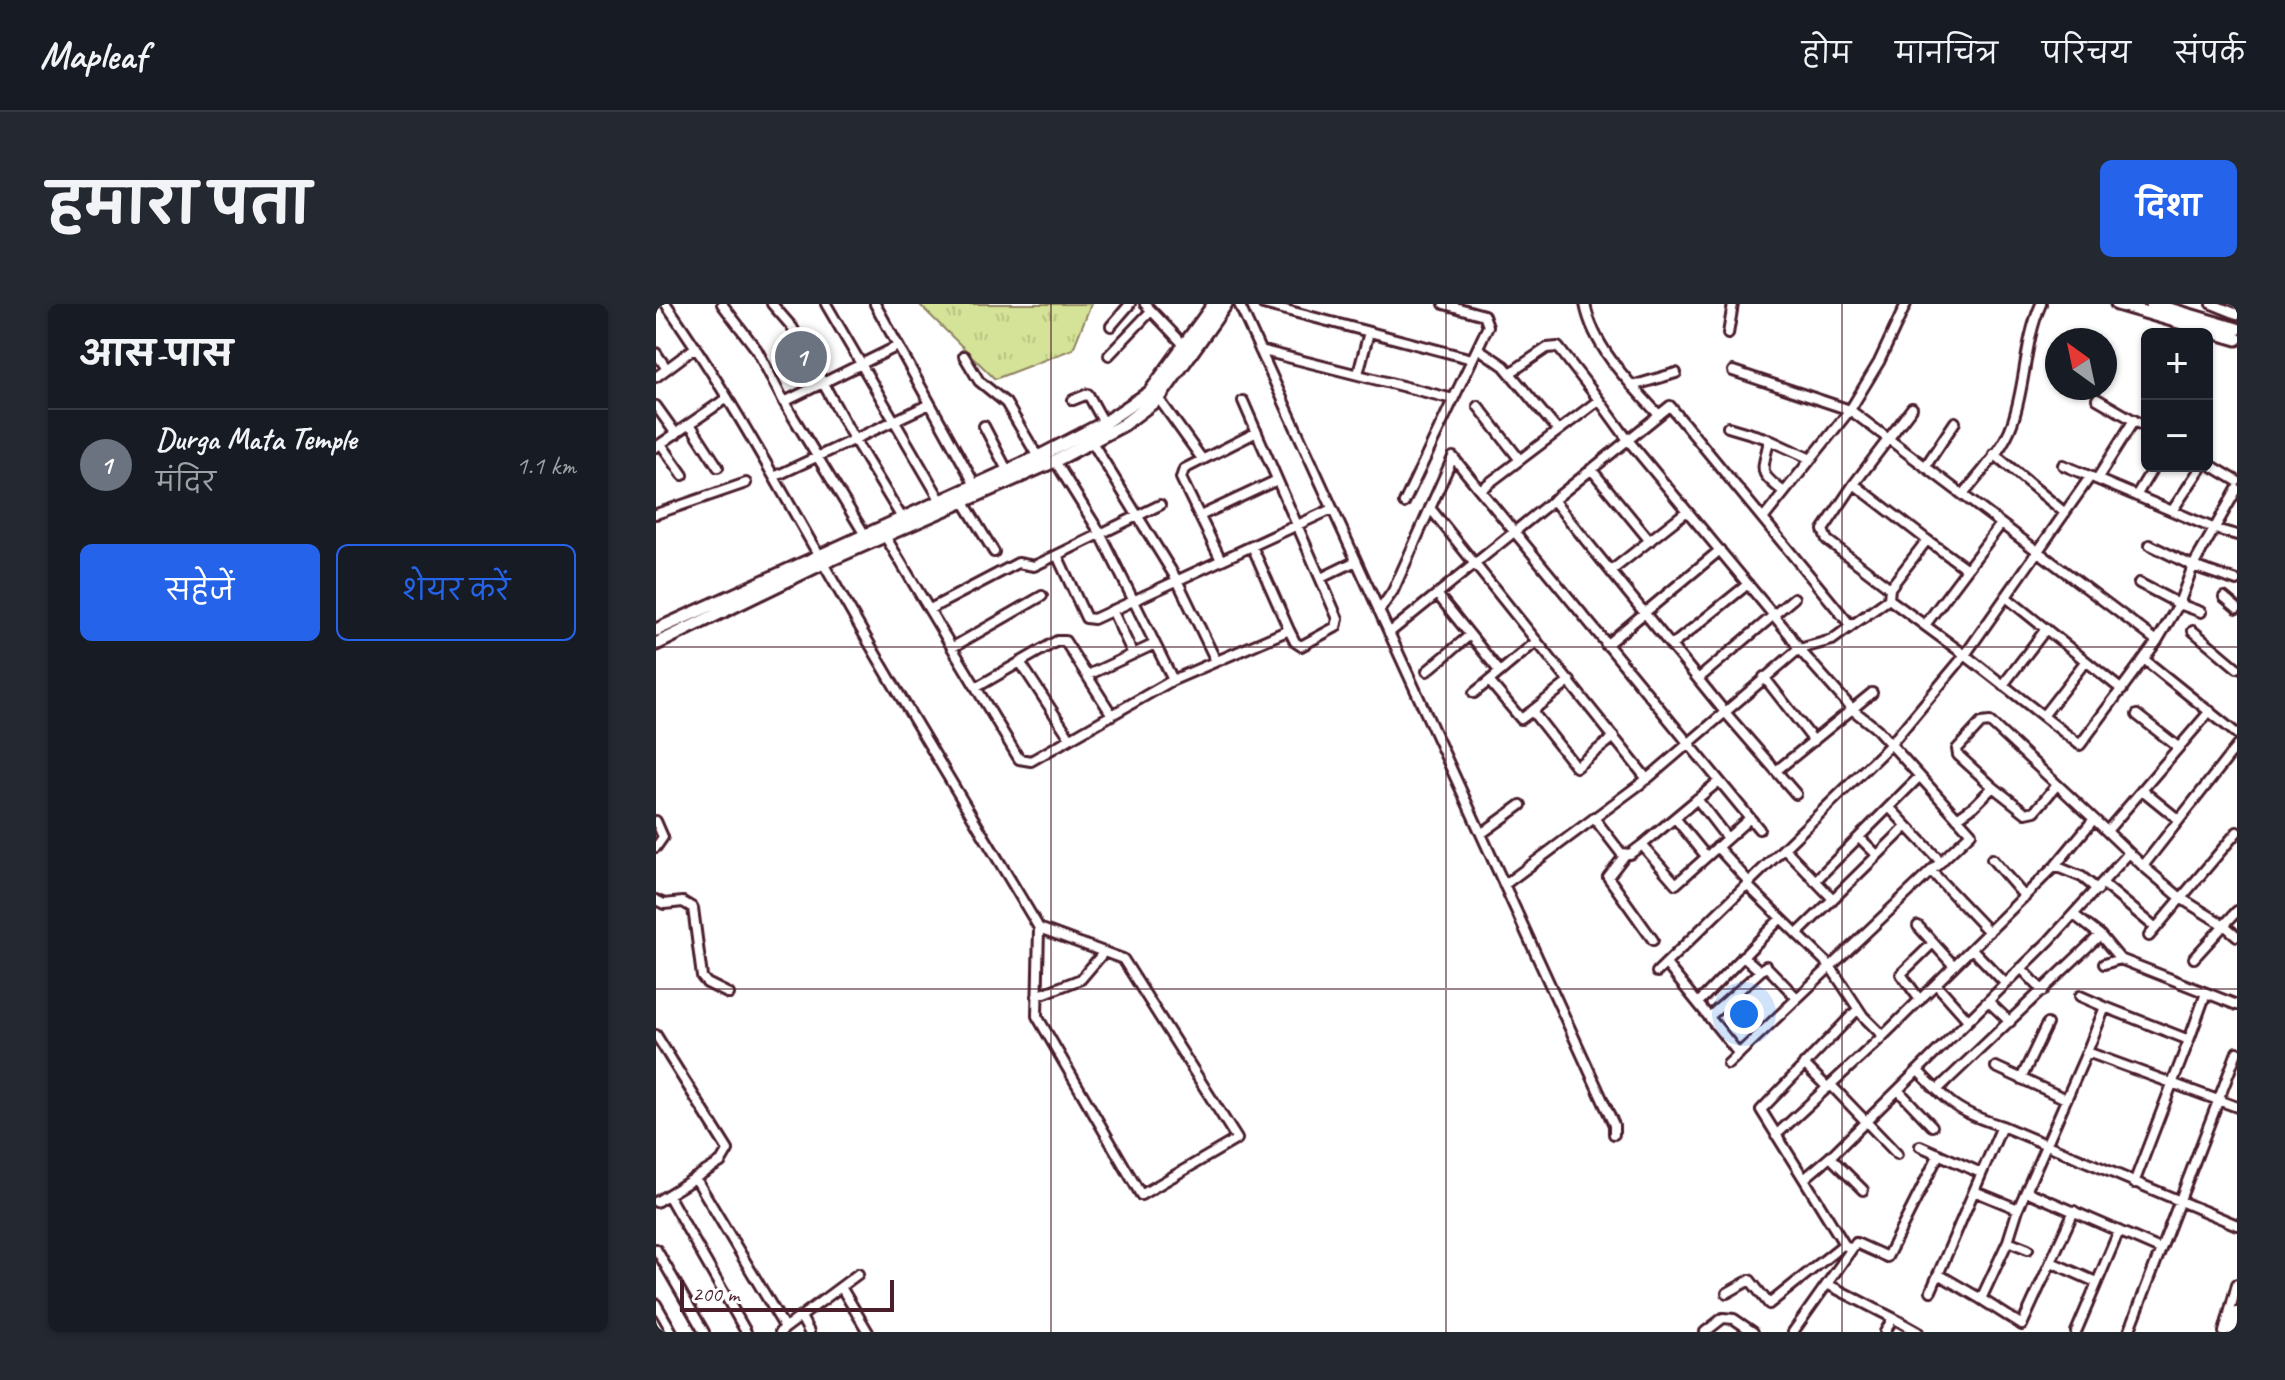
<!DOCTYPE html>
<html lang="hi">
<meta charset="utf-8">
<style>
:root{--surface:#171b24;--page:#242831;--text:#f1f3f6;--muted:#9ea1a6;--line:#363941;--accent:#2563eb}
body{margin:0;font-family:Caveat,"Playpen Sans Deva",sans-serif;background:var(--page);color:var(--text)}
.controls{position:absolute;right:24px;top:24px;display:grid;overflow:hidden;border-radius:12px;box-shadow:0 2px 6px #0004}
.controls button{width:72px;height:72px;display:grid;place-items:center;padding:0;border:0;border-bottom:2px solid var(--line);background:var(--surface);color:var(--text);font:40px sans-serif}
.compass{position:absolute;left:1389px;top:24px;width:72px;height:72px;border-radius:50%;background:var(--surface);box-shadow:0 2px 6px #0004;rotate:327deg}
.scale{position:absolute;left:24px;bottom:20px;width:214px;box-sizing:border-box;padding-left:8px;border:4px solid #4a1f2b;border-top:0;font-size:22px;line-height:28px;white-space:nowrap;color:#4a1f2b;-webkit-text-stroke:6px #fff;paint-order:stroke}
.you{position:absolute;left:1088px;top:710px;width:28px;height:28px;margin:-20px;border:6px solid #fff;border-radius:50%;background:#1a73e8;box-shadow:0 0 0 12px #1a73e833}
.badge{display:grid;place-items:center;width:52px;height:52px;border-radius:50%;background:var(--accent);color:#fff;font-size:26px;font-weight:700}
.pin{position:absolute;translate:-50% -50%;border:4px solid #fff;box-shadow:0 2px 8px #0006}
.list{margin:0;padding:0;list-style:none}
h2{display:flex;justify-content:space-between;align-items:center;height:104px;margin:0;padding:0 32px;font-size:34px}
h2 small{font-size:26px;font-weight:400;color:var(--muted)}
.list li{display:grid;grid-template-columns:52px 1fr auto;gap:24px;align-items:center;box-sizing:border-box;height:112px;padding:0 32px;border-top:2px solid var(--line)}
.list b{display:block;font-size:30px;white-space:nowrap}
.list p{margin:0;font-size:26px;white-space:nowrap;color:var(--muted)}
.list em{font-size:26px;font-style:normal;color:var(--muted)}
.actions{display:flex;gap:16px;padding:24px 32px}
.actions a{flex:1;padding:18px 0;border:2px solid var(--accent);border-radius:12px;text-align:center;font-size:28px;color:var(--accent)}
.actions .main{background:var(--accent);color:#fff}
.map{position:relative;flex:none;width:1581px;height:1028px;overflow:hidden;border-radius:12px}
header{display:flex;align-items:center;gap:48px;box-sizing:border-box;height:112px;padding:0 40px;background:var(--surface);border-bottom:2px solid var(--line)}
header strong{font-size:38px}
nav{display:flex;gap:44px;margin-inline-start:auto;font-size:28px}
.intro{display:flex;align-items:center;justify-content:space-between;box-sizing:border-box;height:192px;padding:0 48px}
h1{margin:0;font-size:56px}
.button{padding:20px 36px;border-radius:12px;background:var(--accent);color:#fff;font-size:28px;font-weight:700}
main{display:flex;gap:48px;padding:0 48px}
aside{flex:1;background:var(--surface);border-radius:12px;box-shadow:0 2px 6px #0004}
.map>svg:first-child{display:block}
.grass{fill:url(#grass-tufts);stroke:#8f8161;stroke-width:2}
.lines{fill:none;stroke-linecap:round;stroke-linejoin:round}
.minor-casing{stroke:#4a1f2b;stroke-width:14}
.major-casing{stroke:#4a1f2b;stroke-width:17}
.minor{stroke:#fff;stroke-width:8}
.major{stroke:#fff;stroke-width:11}
.grid{fill:none;stroke:#4a1f2b;stroke-width:2;stroke-opacity:0.55}
</style>
<header>
<strong>Mapleaf</strong>
<nav><a>होम</a><a>मानचित्र</a><a>परिचय</a><a>संपर्क</a></nav>
</header>
<div class="intro"><h1>हमारा पता</h1><a class="button">दिशा</a></div>
<main>
<aside>
<h2>आस-पास<small></small></h2>
<ul class="list">
<li><span class="badge" style="background:#6b7280">1</span><div><b>Durga Mata Temple</b><p>मंदिर</p></div><em>1.1 km</em></li>
</ul>
<div class="actions"><a class="main">सहेजें</a><a>शेयर करें</a></div>
</aside>
<div class="map">
<svg width="1581" height="1028" viewBox="0 0 1581 1028">
<defs>
<pattern id="grass-tufts" width="24" height="20" patternUnits="userSpaceOnUse" patternTransform="scale(2)"><rect width="24" height="20" fill="#d4e397"/><path d="M3 7l-1-3M5 7V3M7 7l1-3M15 17l-1-3M17 17v-4M19 17l1-3" fill="none" stroke="#b8c282"/></pattern>
</defs>
<rect width="100%" height="100%" fill="#fff"/>
<filter id="ink" filterUnits="userSpaceOnUse"><feTurbulence type="fractalNoise" baseFrequency=".0125" numOctaves="2"/><feDisplacementMap in="SourceGraphic" scale="16" xChannelSelector="R" yChannelSelector="G"/><feConvolveMatrix kernelMatrix="1 2 1 2 8 2 1 2 1" color-interpolation-filters="sRGB"/></filter>
<g filter="url(#ink)">
<path class="grass" d="M263,0H435L417,45L339,75Z"/>
<g class="lines">
<g class="minor-casing">
<path id="minor" d="M10,0C79,98 134,203 194,306C255,413 320,518 383,624
M66,0L101,46L128,98L209,231
M116,0L136,23L198,135L246,214
M170,0L285,197
M219,0L319,181
M489,0L529,42
M583,0L958,821V830
M607,0L816,55
M929,0C937,43 974,80 1003,111
M1250,0L1223,58L1194,106L1501,337
M1556,0L1581,10
M455,22L474,0
M1072,30L1077,0
M604,46L797,95
M826,47L848,62L902,127
M0,49L11,65
M453,51L495,7
M308,52L323,77L350,99L382,153
M1077,67L1194,106L1107,215
M854,69L891,44L902,43L943,96
M702,70L713,28
M0,73L40,43
M976,82L1020,69
M500,91L546,155
M1441,95L1491,124
M417,96L432,90L448,119
M587,97L682,315L680,323L645,342L639,338L633,326
M128,98L242,42
M0,102L20,130
M822,102L864,156
M34,120L62,163
M328,122L351,166
M1072,123L1109,134L1155,155
M1113,136C1107,168 1100,167 1128,188
M436,138L521,276L560,357
M5,140L27,171
M0,143L71,94
M1338,150L1409,209
M399,157L444,229L517,376L633,326L596,242
M1551,159L1581,177
M1407,161L1559,225L1581,231
M1269,163L1299,118
M935,165L994,237
M120,172L274,100
M1441,175L1478,116
M1198,180L1271,236L1234,284
M1307,191C1324,169 1347,146 1356,120C1370,81 1368,38 1385,0
M1480,192L1498,162
M897,196L1068,407L1140,490
M307,197L338,248
M748,199L832,22L828,11L788,0
M504,201L401,251L430,314L438,315L676,205
M774,204L991,475
M1516,207L1546,162
M0,210L90,179
M544,212L621,176
M229,232L363,455L375,457L517,376
M1271,236L1311,265
M1494,241L1537,262L1581,277
M565,256L525,174L528,165L601,128
M955,267L1031,207
M665,274L700,257
M1483,279L1523,300L1545,308
M781,290L844,368
M1350,293L1466,386
M1568,293L1581,304
M1233,295L1234,284L1171,236L1167,226L1198,180L1256,104
M274,305L362,259L378,262L401,251
M456,306L477,350
M723,307L737,287L797,153L824,186
M1269,321L1345,220
M1195,322L1233,295L1309,351L1424,441L1501,337L1523,300L1537,262L1581,185
M1537,327L1581,364
M733,329L1014,102L1195,322L1176,336L1143,345L991,475L848,581
M950,341L1064,246
M1015,342L1092,280
M297,343L386,292
M1489,356L1581,430
M364,358L414,434
M771,367L814,331
M432,371L499,340
M1108,373L1158,437
M1042,375L1138,294
M914,377L876,407L920,463L958,433
M1347,381L1390,325
M321,383L401,337H409L456,411
M818,389L833,377
M876,407L865,415L833,377L881,337
M1481,411L1522,443
M1387,412L1429,358
M1120,467L1216,389
M1063,477L986,541L1020,580L1094,514
M1486,486L1523,516
M1041,495L1071,534
M1233,503L1285,558
M938,514L965,549L974,550L986,541
M1019,514L1050,552
M1301,514L1318,502L1337,483
M1438,515L1487,562L1581,442
M0,517L7,533L0,543
M1451,527L1554,407
M825,530L865,501
M1203,533L1221,551
M1061,543L1094,579
M1129,545L1177,595L1141,630
M969,551L952,573L997,636
M1336,555L1369,593
M1399,562L1426,573L1442,586
M1487,562L1526,595L1568,621L1581,632
M1275,567L1333,628
M1159,577L1263,473
M1447,580L1500,624
M1091,581L1174,662L1207,712L1227,732L1120,831
M1177,595L1251,522
M0,596L8,600L27,598L37,604L46,673L51,679L73,690
M1418,611L1444,631L1464,655L1448,660
M1262,622L1298,662
M383,624L467,655L581,835L485,891L381,712Z
M1493,632L1581,528
M1316,645L1350,680
M1087,652L1104,667
M1538,654L1581,607
M1464,655L1581,701
M1010,660L1083,750
M1365,664L1387,687
M1001,668L1234,441L1309,351L1434,173
M1280,680L1312,716
M381,692L425,675L448,648
M1424,692L1449,703
M1264,696L1245,670L1277,639
M1332,697L1354,718
M1042,699L1125,614
M1053,713L1110,662L1141,694
M0,731L72,846L65,858L0,898
M1227,732L1399,562L1438,515L1334,418L1325,419L1301,445L1302,451L1337,483L1370,509L1379,507L1401,481
M1533,736L1550,689
M1431,748L1449,703L1533,736L1478,879
M1072,760L1315,529L1221,425L1197,406L1143,345L1134,331L972,136L943,96L824,186L1103,525
M1148,760L1172,784
M1340,763L1410,795
M1262,767C1294,800 1301,808 1346,822L1275,987
M1365,775L1391,720
M1175,781L1241,850
M1242,786L1276,822
M1281,786L1444,631
M1346,822L1581,921
M1264,842L1325,869
M1174,853L1207,886
M40,875L129,1024
M1148,875L1105,806L1202,705
M1318,887L1362,905L1370,887L1504,945
M1370,887L1431,748L1581,803
M12,891L90,1028
M1352,937L1372,945
M1188,940L1195,946L1200,939L1231,953L1283,850
M0,945L48,1028
M1395,958L1440,978
M1282,970L1325,995L1352,937L1362,905
M1171,980L1237,1014
M185,983L212,1028
M1071,989L1094,976L1113,1000L1188,940L1148,875L1174,853L1393,637L1473,549
M1325,995L1366,1021L1418,907
M0,1000L16,1028
M145,1013L153,1028
M124,1028L202,970
M1049,1028L1067,1014L1078,1015L1097,1028
M1137,1028L1195,946
M1229,1028L1237,1014L1262,1028
M1420,1028L1463,927
M1473,1028L1581,748
M1568,1028L1581,980
M1576,1028L1581,1008"/>
</g>
<g class="major-casing">
<path id="major" d="M1461,0L1581,35
M1496,0L1581,25
M0,326L382,153L448,119L494,88L558,0
M0,340L167,259L399,157L467,121L503,94L570,0"/>
</g>
<use href="#minor" class="minor"/>
<use href="#major" class="major"/>
</g>
</g>
<path class="grid" d="M395,0V1028M790,0V1028M1186,0V1028M0,343H1581M0,685H1581"/>
</svg>
<div class="controls">
<button>+</button>
<button>−</button>
</div>
<svg class="compass" viewBox="-18 -18 36 36"><path d="M0-13l5 13h-10z" fill="#e53935"/><path d="M0 13l5-13h-10z" fill="#9ea1a6"/></svg>
<div class="scale">200 m</div>
<div class="you"></div>
<div class="pin badge" style="left:145px;top:53px;background:#6b7280">1</div>
</div>
</main>
